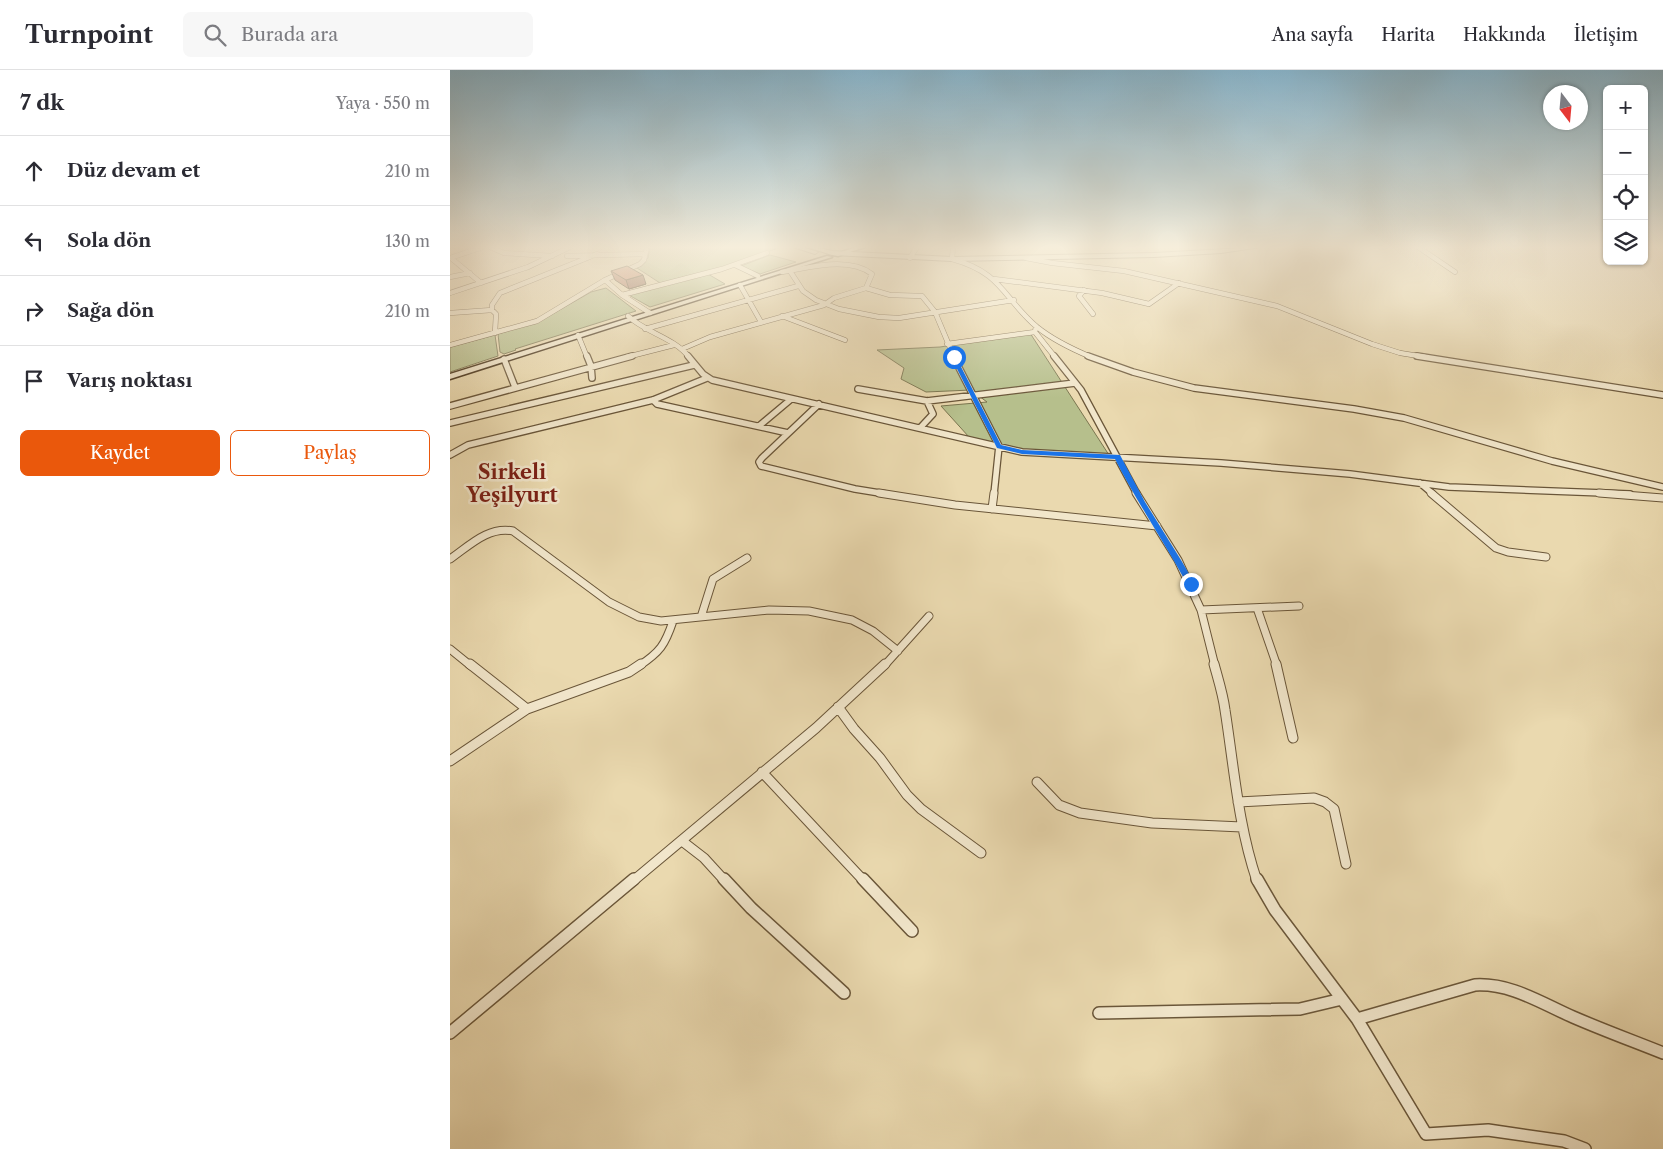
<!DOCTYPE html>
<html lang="tr">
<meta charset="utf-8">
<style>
:root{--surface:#fff;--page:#f7f7f7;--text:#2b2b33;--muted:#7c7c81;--line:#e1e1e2;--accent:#ea580c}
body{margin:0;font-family:"Libre Caslon Text",serif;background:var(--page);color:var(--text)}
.controls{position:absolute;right:15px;top:15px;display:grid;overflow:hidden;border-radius:8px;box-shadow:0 1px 4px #0004}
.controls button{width:45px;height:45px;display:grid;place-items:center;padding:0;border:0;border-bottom:1px solid var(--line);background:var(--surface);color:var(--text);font:25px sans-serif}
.compass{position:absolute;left:1093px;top:15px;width:45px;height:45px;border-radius:50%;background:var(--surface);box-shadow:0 1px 4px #0004;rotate:164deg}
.stop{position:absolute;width:15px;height:15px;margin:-11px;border:4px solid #1a73e8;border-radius:50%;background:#fff}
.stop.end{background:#1a73e8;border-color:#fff;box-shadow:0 1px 5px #0008}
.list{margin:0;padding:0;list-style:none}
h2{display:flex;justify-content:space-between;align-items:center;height:65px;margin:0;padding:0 20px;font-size:21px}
h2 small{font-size:16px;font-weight:400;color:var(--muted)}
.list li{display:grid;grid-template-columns:32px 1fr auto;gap:15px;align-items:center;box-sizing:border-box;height:70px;padding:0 20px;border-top:1px solid var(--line)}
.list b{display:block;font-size:19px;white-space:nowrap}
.list em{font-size:16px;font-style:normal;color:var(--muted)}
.actions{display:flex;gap:10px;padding:15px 20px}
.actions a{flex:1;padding:11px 0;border:1px solid var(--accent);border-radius:8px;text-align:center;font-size:18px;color:var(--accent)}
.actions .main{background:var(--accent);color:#fff}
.icon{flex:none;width:28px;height:28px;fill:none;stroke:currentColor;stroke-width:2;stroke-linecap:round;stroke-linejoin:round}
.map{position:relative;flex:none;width:1213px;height:1079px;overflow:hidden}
header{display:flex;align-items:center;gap:30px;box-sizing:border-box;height:70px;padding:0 25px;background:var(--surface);border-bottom:1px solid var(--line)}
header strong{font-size:24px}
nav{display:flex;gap:28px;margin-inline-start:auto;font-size:18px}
.search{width:350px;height:45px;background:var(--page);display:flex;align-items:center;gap:12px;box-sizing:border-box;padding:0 18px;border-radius:8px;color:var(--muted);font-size:19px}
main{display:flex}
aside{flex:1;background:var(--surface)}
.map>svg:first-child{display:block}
.green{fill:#b6bf8c;stroke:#7a754f}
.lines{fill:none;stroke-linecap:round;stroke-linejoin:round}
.stream{stroke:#74816c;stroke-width:1}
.minor-far4-casing{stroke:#6a5639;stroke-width:5.5}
.minor-far3-casing{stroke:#6a5639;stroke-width:8}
.minor-far2-casing{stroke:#6a5639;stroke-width:9}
.minor-far1-casing{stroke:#6a5639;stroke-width:11}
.minor-casing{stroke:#6a5639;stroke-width:14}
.tertiary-casing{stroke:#6a5639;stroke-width:2}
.secondary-casing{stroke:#3f2b12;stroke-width:3}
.minor-far4{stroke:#f1e6cb;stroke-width:4.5}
.minor-far3{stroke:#f1e6cb;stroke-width:5.5}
.minor-far2{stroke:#f1e6cb;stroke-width:7}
.minor-far1{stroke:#f1e6cb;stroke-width:9}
.minor{stroke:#f1e6cb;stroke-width:11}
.tertiary{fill:#f1e6cb;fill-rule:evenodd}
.secondary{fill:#f1e6cb;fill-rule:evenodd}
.wall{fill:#ac6c55;stroke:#3f2b12}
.shaded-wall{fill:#8c5845;stroke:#3f2b12}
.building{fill:#c87e63;stroke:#3f2b12}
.route{fill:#1a73e8}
.labels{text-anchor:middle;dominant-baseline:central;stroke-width:5;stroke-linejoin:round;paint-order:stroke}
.district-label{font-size:20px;font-weight:bold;fill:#7a1f14;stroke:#f1e6cb}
</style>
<header>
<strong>Turnpoint</strong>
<div class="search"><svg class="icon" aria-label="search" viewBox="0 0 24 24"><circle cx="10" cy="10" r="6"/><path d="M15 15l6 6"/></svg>Burada ara</div>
<nav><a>Ana sayfa</a><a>Harita</a><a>Hakkında</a><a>İletişim</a></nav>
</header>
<main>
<aside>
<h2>7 dk<small>Yaya · 550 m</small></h2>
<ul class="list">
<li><svg class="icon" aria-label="ahead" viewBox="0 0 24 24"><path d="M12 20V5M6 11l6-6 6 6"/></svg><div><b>Düz devam et</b></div><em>210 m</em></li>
<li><svg class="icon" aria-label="left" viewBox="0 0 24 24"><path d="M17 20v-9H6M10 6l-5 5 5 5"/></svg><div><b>Sola dön</b></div><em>130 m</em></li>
<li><svg class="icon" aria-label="right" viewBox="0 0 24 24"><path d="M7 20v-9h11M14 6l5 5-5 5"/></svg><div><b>Sağa dön</b></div><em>210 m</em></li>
<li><svg class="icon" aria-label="arrive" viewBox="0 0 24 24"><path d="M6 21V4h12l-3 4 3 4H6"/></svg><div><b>Varış noktası</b></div></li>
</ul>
<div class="actions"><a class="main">Kaydet</a><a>Paylaş</a></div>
</aside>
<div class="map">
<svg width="1213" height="1079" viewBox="0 0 1213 1079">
<rect width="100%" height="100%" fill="#ead9af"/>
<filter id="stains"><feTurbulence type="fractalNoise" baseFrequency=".004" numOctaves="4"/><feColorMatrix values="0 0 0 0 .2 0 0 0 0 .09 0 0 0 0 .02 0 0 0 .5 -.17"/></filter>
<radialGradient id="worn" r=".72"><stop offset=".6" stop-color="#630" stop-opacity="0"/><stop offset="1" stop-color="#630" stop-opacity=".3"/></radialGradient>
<path class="green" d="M200,177H331L277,196L210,213L187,198L198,188Z
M320,185L346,192L310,204L291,196Z
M258,204L275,214L200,237L177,224Z
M156,218L186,241L65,279L66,280L54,284L50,282L48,264L92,250L141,222Z
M580,263L659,385L577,380L519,367L491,336L537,332L521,320L476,322L451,309L454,298L427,280L490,277Z
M45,265L48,286L0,302V277Z"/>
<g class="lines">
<path class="stream" d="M77,200L125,177"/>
<g class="minor-far4-casing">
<path id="minor-far4" d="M40,177L54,183L102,186
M503,177L502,189C553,203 552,227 587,257C603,270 622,279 641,287
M968,177L1005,202
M117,186L195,184
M0,188L33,177
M1,188L31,213
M460,188L467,177
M576,188L602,193L674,201L827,236L922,274L950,283L975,287
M285,195L308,206
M340,201L353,221L366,230L389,239L429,247L449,248L564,230
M0,207L20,203
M544,209L652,223L699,234L729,213
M155,210L172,225L200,243
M290,215L311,252
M416,218L440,225L472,226L485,242L504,287
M634,220L629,226L643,244
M0,223L78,197L120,177
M172,225L272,199L317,183
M42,240V235L50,223L147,184
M0,243L42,240L46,244L45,263
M178,246C196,263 223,267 239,287
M332,246L395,270
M586,256L585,262L605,287
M195,259L348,216
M128,265L137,287
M497,274L585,262
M0,275L87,251L155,210L190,194L194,190L197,177
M232,279L260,267L374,235L384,228L416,218L422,204C398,186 359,198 332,202
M177,287L224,275"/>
</g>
<g class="minor-far3-casing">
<path id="minor-far3" d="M137,286L141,296L142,308
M238,286L253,304L262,310L572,382L771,393L900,404L999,417L1180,424
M503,286L549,376L544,424
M604,286L631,320L687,424
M638,286L683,302L744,318L904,339L954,348L1102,391L1213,417
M967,286L1213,325
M54,289L65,317
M408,319L477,331L625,313
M203,330L207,334L338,363
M369,334L312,388L309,392L311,396L405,419L436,424
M0,336L182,286
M0,353L244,295
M309,356L340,330
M470,358L483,344L477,331
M0,385L18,375L203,330L257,308
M970,413L983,424"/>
</g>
<g class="minor-far2-casing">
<path id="minor-far2" d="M429,423L505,435L707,456
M686,423L728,490L751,540L765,596
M981,423L1046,478L1058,482L1096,487
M1149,423L1213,428
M542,439L544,423
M0,489C19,476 38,456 63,461L159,532L189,547L211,551L319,540L359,541L402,550L423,561L448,581
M807,538L827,596
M751,540L849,536
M251,547L263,509L297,488
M0,579L21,596
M189,596C210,582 215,575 223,551
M434,596L479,546"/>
</g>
<g class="minor-far1-casing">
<path id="minor-far1" d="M20,594L77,639
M764,594C768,609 773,624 775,640C784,697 788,755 807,811
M826,594L843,668
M388,637L404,659L430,688L457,725L471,739L531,783
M0,691L77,639L179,602L191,594
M312,702L414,811
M587,712L609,735L630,743L702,753L792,757
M788,732L864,728L875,732L884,739L896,794
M232,771L254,788L275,811
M183,811L366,658L435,594"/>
</g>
<g class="minor-casing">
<path id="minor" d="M274,809L301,838L394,923
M413,809L462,861
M807,809L825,840L907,949L976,1064L1038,1060L1114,1071L1135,1079
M649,943L850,939L892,929
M907,949L1025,915C1061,913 1091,933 1123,947C1153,960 1183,971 1213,983
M0,963L184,809"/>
</g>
<g class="tertiary-casing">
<path id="tertiary" d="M343,177H352L368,182L365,184Z
M357,177H366L382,181L502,187L704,183L811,177L771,183L704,187L502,191L382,185Z"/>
</g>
<g class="secondary-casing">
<path id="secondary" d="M406,177H415L388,186L383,185Z
M377,186L382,187L0,309V304Z"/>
</g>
<use href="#minor-far4" class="minor-far4"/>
<use href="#minor-far3" class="minor-far3"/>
<use href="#minor-far2" class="minor-far2"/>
<use href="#minor-far1" class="minor-far1"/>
<use href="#minor" class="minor"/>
<use href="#tertiary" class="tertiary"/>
<use href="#secondary" class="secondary"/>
</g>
<path class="wall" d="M161,201L196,214L179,219L165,210Z"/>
<path class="shaded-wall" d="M193,205L196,214L179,219L176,210Z"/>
<path class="building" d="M177,196L193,205L176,210L161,201Z"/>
<linearGradient id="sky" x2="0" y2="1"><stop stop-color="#88b6ce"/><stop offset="0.54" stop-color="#f6eedb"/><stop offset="1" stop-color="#f6eedb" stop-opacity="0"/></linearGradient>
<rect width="1213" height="328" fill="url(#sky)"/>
<path class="route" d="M504,285L506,287L551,375L572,380L670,385L695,432L731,490L745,514L743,516L737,514C714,472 687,432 665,389L572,384L547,378L501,287Z"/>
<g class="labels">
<g class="district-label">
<text x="62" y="402">Sirkeli<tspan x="62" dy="23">Yeşilyurt</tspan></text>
</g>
</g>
<rect width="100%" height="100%" filter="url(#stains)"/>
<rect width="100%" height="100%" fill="url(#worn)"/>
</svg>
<div class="controls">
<button>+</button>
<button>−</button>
<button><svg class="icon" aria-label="locate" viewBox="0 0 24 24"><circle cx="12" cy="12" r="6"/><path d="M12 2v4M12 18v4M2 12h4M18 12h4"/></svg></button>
<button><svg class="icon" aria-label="layers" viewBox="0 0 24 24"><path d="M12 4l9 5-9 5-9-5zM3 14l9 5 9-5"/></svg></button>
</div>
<svg class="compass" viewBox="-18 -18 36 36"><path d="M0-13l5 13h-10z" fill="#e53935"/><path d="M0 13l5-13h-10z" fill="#7c7c81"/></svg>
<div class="stop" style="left:504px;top:287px"></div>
<div class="stop end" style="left:741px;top:514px"></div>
</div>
</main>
